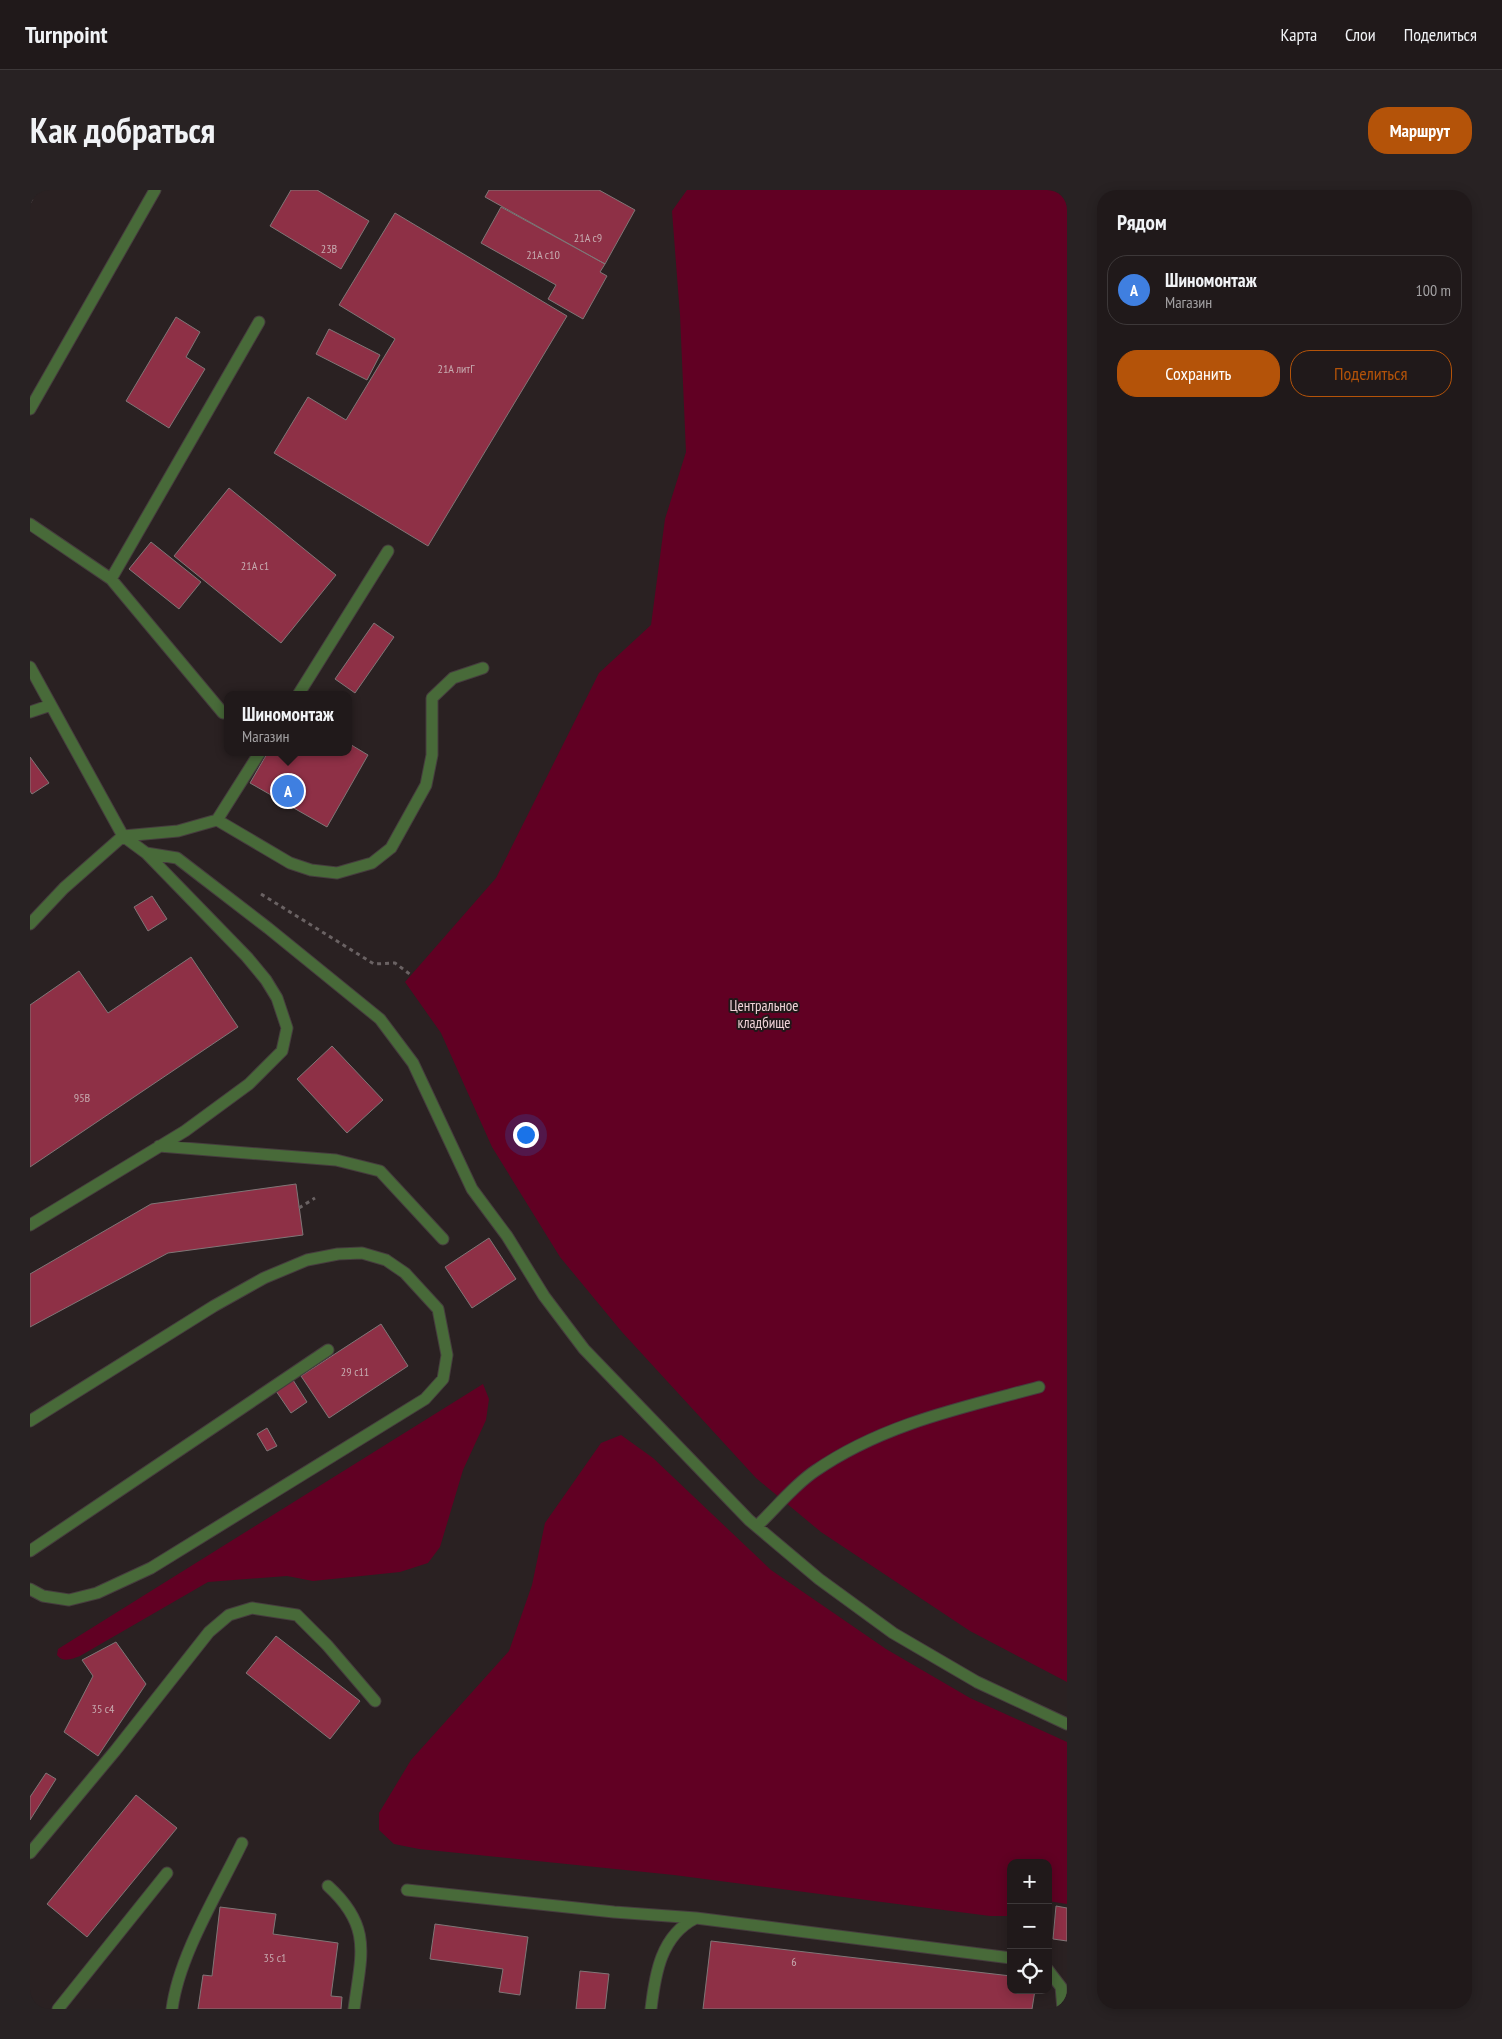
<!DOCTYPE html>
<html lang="ru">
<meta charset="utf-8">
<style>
:root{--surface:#20191a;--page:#282223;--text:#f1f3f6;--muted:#a2a0a2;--line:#3d3839;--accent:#b45309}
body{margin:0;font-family:"PT Sans Narrow",sans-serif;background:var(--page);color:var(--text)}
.controls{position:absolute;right:15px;bottom:15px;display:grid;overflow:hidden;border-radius:10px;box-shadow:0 2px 12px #0003}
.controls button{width:45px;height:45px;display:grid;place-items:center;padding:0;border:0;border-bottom:1px solid var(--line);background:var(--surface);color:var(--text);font:25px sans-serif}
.you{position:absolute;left:495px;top:944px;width:18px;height:18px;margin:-12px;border:4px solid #fff;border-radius:50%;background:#1a73e8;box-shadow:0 0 0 8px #1a73e833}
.badge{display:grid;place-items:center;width:32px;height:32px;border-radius:50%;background:var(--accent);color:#fff;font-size:16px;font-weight:700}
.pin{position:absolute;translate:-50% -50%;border:2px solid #fff;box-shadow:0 1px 5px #0006}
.popup{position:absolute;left:194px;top:501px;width:128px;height:65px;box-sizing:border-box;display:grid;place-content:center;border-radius:10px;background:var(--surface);filter:drop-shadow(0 1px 4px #0005);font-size:16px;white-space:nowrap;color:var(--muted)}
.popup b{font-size:19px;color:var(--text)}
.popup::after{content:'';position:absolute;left:50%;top:100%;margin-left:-10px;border:10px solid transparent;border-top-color:var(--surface)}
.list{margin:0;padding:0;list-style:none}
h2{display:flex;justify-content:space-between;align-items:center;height:65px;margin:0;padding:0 20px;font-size:21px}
h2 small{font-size:16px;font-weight:400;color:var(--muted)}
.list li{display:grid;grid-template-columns:32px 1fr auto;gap:15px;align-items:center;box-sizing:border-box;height:70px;margin:0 10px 10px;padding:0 10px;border:1px solid var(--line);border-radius:20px}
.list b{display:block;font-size:19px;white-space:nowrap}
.list p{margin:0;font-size:16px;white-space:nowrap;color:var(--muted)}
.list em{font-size:16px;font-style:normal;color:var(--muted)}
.actions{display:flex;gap:10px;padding:15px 20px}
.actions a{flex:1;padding:11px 0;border:1px solid var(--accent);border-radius:20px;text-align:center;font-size:18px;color:var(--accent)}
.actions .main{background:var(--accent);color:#fff}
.icon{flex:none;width:28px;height:28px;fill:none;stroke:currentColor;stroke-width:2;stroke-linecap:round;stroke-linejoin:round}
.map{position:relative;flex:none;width:1037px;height:1819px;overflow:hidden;border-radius:20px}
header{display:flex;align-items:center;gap:30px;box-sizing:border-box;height:70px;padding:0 25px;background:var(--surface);border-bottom:1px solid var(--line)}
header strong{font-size:24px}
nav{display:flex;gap:28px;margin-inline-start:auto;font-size:18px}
.intro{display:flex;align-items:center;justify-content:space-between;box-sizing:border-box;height:120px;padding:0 30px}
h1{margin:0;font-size:35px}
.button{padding:12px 22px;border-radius:20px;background:var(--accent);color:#fff;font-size:18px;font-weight:700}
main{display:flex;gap:30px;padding:0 30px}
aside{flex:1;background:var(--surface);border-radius:20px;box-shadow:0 2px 12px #0003}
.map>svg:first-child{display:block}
.green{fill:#610023}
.building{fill:#8e3046;stroke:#807677}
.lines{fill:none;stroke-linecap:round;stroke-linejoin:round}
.service-casing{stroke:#463d3e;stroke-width:13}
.path{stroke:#6a6263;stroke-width:3;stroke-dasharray:4 4;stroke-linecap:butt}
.service{stroke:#486a39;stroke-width:11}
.labels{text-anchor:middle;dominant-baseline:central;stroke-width:4;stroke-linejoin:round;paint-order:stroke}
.number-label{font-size:12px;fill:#c6aaaf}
.park-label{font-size:15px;fill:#efd3d7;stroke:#201819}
</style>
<header>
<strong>Turnpoint</strong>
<nav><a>Карта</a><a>Слои</a><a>Поделиться</a></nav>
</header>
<div class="intro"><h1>Как добраться</h1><a class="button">Маршрут</a></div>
<main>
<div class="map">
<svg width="1037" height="1819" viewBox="0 0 1037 1819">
<rect width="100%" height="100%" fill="#2a2122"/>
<path class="green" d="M657,0H1037V1492L940,1441L791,1342L726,1288L592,1142L530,1067L462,957L411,843L375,792L466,688L569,483L621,435L635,329L656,262L650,125L642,21Z
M453,1194L459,1209L456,1230L433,1280L410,1357L398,1373L370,1382L283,1391L257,1386L178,1392L50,1466C42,1469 33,1473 27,1465L28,1459Z
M591,1245L623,1268L741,1380L856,1459L940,1508L1037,1552V1714L1018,1711V1673H981V1726H960L644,1685L389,1659L364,1654L349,1640V1623L381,1570L479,1461L502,1395L515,1333L571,1253Z"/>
<path class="building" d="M261,0H287L339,31L311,79L240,36Z
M459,0H569L605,20L575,74L455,7Z
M471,17L575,74L570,82L577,86L553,129L518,109L526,95L451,53Z
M365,23L537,126L398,356L244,263L278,207L316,230L365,149L309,115Z
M146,127L170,142L156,167L175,179L139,238L96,211Z
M299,139L350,165L337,190L286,164Z
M199,298L306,385L251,453L144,366Z
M121,352L171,392L149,419L99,379Z
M344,433L364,447L325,503L305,489Z
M318,553L338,565L297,637L220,593L238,562H318Z
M0,567L19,593L2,604L0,601Z
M122,706L137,729L118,741L104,717Z
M161,767L208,837L0,977V815L49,781L78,823Z
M302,856L353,910L317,943L267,889Z
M266,994L273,1045L138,1063L0,1137V1084L121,1014Z
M459,1048L486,1089L442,1118L415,1077Z
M351,1134L378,1176L299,1228L271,1186Z
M263,1190L277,1212L261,1223L246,1201Z
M237,1238L247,1256L237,1261L227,1244Z
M246,1446L330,1511L300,1549L216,1483Z
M86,1452L116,1494L68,1566L34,1542L63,1486L52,1470Z
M16,1583L26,1589L0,1630V1607Z
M106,1605L147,1638L57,1747L17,1714Z
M1026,1716L1037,1718V1751L1023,1749Z
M190,1717L246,1724L243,1744L308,1753L301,1806L312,1807L311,1819H168L173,1785L182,1786Z
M405,1734L498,1747L490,1805L469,1802L473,1779L400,1769Z
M681,1751L981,1786V1800H1005L1002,1819H673Z
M550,1781L579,1784L575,1819H546Z"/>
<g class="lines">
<g class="service-casing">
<path id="service" d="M0,219L125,0
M0,334L81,389L193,523
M81,389L229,132
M0,477L93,646L34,698L0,734
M268,505L358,361
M0,522L21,515
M187,630L260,673L281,680L307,683L342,673L361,658L396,595L402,565V508L423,488L453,478
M93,646L148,641L187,630L230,562
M116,663L147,668L238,738L350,829L383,873L442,999L477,1046L514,1106L554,1159L719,1330L789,1389L863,1443L947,1492L1037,1534
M129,956L306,970L350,981L413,1049
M0,1035L155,941L219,894L252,861L257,838L247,808L236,790L217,767L116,663L93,646
M0,1231L184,1116L234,1088L277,1070L308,1064L332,1063L356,1070L375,1083L408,1119L417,1165L413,1189L395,1209L121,1378L67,1403L39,1410L13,1406L0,1399
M727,1336C746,1318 764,1295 785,1281C853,1234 931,1218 1009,1197
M0,1361L298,1160
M0,1663L85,1561L179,1442L199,1425L222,1418L267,1425L297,1455L345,1511
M298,1696C343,1737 331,1765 324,1819
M377,1700L584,1722L666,1728
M1018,1780L1031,1797L1033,1819
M28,1819L137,1683
M142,1819C149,1765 188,1703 212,1653
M621,1819C625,1784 631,1745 666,1728L981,1768"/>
</g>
<path class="path" d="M0,12L7,0
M231,704L344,774L365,773L381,785
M269,1018L285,1008"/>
<use href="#service" class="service"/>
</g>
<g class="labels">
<g class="number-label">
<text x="558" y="47">21А с9</text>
<text x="299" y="58">23В</text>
<text x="513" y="64">21А с10</text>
<text x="426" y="178">21А литГ</text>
<text x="225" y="375">21А с1</text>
<text x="52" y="907">95В</text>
<text x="325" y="1181">29 с11</text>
<text x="73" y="1518">35 с4</text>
<text x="245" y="1767">35 с1</text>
<text x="764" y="1771">6</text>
</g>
<g class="park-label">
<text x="734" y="815">Центральное<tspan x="734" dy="17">кладбище</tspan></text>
</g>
</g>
</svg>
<div class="controls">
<button>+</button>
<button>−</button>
<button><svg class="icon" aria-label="locate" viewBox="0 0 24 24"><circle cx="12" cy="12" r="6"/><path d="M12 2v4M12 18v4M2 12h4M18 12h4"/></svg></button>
</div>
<div class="you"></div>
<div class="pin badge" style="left:258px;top:601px;background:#3f7fe0">A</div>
<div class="popup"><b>Шиномонтаж</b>Магазин</div>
</div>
<aside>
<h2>Рядом<small></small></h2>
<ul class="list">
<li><span class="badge" style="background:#3f7fe0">A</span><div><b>Шиномонтаж</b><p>Магазин</p></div><em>100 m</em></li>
</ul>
<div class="actions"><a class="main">Сохранить</a><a>Поделиться</a></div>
</aside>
</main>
